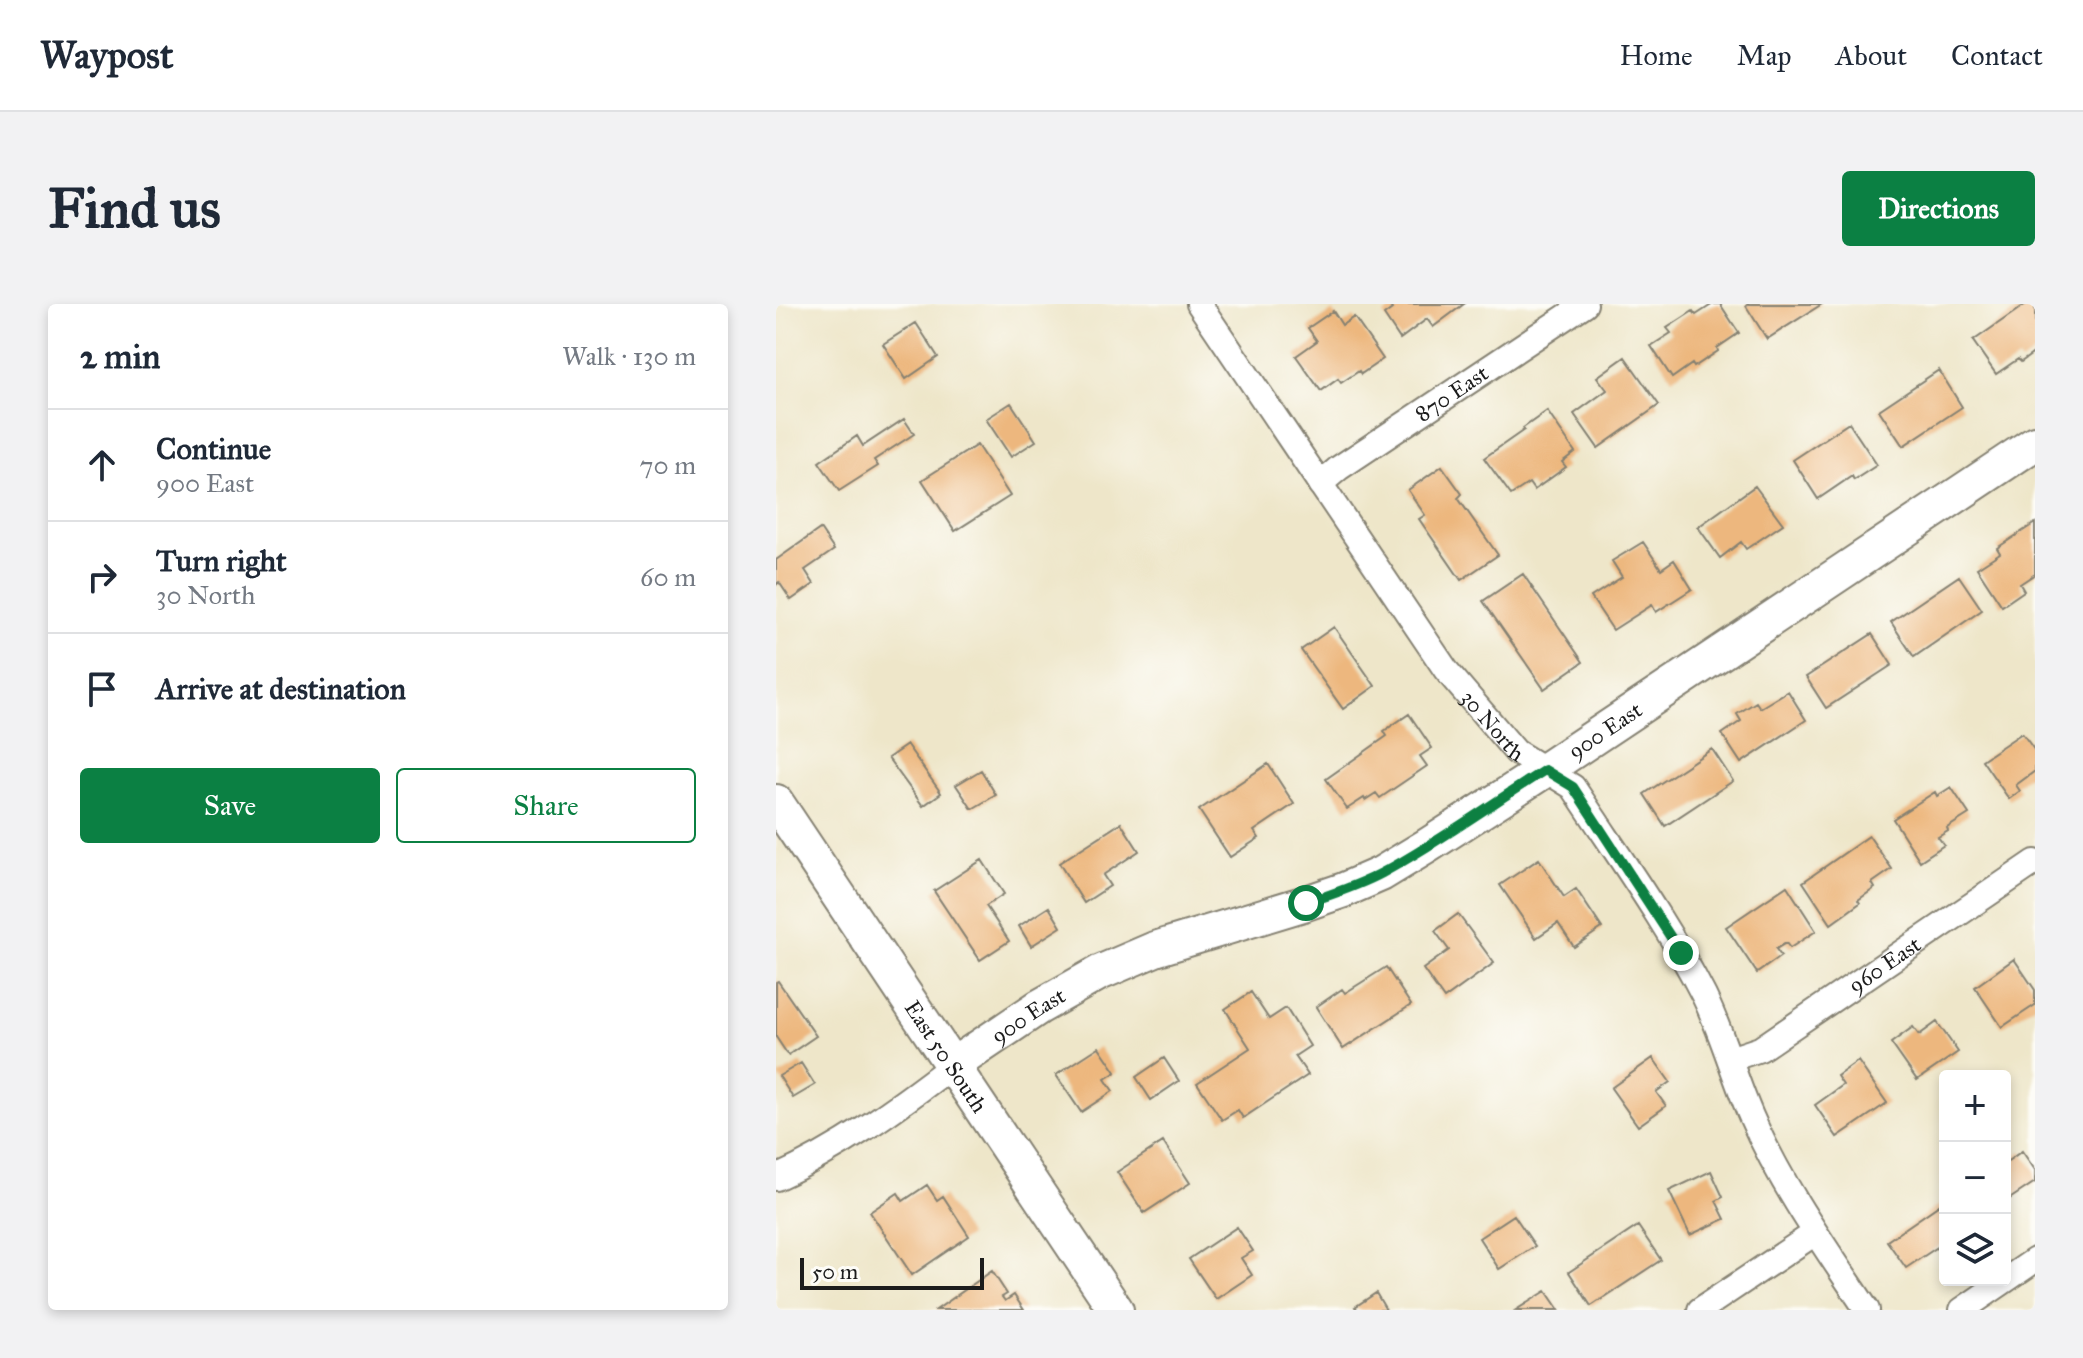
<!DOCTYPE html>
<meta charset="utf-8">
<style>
:root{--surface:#fff;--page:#f2f2f3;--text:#1f2937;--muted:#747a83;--line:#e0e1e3;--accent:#0b8043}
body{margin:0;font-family:"IM FELL Great Primer",serif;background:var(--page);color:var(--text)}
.controls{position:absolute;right:24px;bottom:24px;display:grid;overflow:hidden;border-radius:8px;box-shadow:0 4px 12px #0003}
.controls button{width:72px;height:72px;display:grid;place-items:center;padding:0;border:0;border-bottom:2px solid var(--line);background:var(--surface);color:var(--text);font:40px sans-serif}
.scale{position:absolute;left:24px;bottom:20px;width:184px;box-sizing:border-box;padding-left:8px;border:4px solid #1c1c1c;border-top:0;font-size:22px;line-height:28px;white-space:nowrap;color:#1c1c1c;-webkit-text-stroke:6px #fdfcf7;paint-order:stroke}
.stop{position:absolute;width:24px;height:24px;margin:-18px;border:6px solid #0b8043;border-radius:50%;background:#fff}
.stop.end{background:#0b8043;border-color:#fff;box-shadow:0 2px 8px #0008}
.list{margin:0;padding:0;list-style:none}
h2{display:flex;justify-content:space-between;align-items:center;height:104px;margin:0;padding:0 32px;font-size:34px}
h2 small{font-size:26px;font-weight:400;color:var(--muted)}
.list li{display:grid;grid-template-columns:52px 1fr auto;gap:24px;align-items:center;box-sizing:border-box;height:112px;padding:0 32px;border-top:2px solid var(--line)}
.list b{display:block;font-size:30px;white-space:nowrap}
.list p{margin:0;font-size:26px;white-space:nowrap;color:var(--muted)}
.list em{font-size:26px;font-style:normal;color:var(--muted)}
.actions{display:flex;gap:16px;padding:24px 32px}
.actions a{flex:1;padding:18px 0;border:2px solid var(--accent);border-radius:8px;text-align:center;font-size:28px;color:var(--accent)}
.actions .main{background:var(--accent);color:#fff}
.icon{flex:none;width:44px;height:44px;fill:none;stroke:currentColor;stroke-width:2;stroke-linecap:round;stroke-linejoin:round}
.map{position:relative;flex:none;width:1259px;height:1006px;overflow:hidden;border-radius:8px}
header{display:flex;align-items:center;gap:48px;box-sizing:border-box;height:112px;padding:0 40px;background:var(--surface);border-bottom:2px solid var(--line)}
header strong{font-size:38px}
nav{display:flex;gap:44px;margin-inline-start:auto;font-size:28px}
.intro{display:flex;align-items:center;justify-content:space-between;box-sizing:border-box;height:192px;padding:0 48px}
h1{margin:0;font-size:56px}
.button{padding:20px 36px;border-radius:8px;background:var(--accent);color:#fff;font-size:28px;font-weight:700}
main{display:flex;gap:48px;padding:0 48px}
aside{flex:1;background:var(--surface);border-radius:8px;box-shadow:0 4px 12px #0003}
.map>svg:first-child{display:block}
.building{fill:#edb77e}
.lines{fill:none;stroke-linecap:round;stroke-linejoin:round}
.street-casing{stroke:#858172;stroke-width:28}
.secondary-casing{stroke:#858172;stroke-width:38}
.street{stroke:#fff;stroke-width:24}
.secondary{stroke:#fff;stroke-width:34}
.route{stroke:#0b8043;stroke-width:10}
.labels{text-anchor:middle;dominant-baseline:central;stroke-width:6;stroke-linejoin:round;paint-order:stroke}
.street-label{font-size:22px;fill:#1c1c1c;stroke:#fdfcf7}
</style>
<header>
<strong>Waypost</strong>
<nav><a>Home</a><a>Map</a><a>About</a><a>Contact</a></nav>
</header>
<div class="intro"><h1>Find us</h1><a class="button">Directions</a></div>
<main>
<aside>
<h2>2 min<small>Walk · 130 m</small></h2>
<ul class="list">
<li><svg class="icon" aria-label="ahead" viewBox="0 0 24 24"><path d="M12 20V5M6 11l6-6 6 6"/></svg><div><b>Continue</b><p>900 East</p></div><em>70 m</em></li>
<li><svg class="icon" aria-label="right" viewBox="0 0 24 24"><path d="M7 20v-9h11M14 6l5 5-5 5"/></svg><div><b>Turn right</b><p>30 North</p></div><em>60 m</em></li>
<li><svg class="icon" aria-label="arrive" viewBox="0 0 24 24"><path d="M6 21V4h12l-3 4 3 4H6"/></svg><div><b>Arrive at destination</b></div></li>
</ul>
<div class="actions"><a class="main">Save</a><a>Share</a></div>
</aside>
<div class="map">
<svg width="1259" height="1006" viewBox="0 0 1259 1006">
<rect width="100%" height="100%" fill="#fdfcf7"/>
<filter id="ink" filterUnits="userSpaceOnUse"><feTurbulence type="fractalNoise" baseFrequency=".0125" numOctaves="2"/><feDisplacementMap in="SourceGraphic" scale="16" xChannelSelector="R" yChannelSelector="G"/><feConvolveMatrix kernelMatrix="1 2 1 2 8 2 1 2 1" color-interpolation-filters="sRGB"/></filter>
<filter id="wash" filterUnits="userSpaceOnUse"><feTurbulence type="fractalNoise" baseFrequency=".006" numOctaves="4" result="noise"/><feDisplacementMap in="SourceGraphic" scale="32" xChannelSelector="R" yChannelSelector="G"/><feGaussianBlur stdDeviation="1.8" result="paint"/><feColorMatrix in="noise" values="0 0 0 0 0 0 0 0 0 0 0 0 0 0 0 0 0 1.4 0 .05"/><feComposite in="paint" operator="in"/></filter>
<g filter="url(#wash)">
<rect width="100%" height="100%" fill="#eee6c9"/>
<g id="blocks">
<path class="building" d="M612,0H688L657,23L651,15L624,35L608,11L616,5Z
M937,0H944L963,29L941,44L942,47L918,63L916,60L896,74L875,42L895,29L891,24L917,7L920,11Z
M972,0H1046L991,35L970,2Z
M1250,0H1258L1259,2V48L1245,58L1242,55L1220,70L1197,37Z
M557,7L566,21L578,13L607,55L585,70L583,67L565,79L562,75L545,87L520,52L541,37L532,24Z
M140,19L162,53L130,75L107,40Z
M849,53L883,101L822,144L798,110L831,86L821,73Z
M1163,66L1186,103L1127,142L1103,106Z
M235,99L260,137L235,153L210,115Z
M771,107L799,148L786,158L790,163L758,186L753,179L735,191L708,154L748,126L747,124Z
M128,115L138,130L98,156L102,162L63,187L43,158L81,132L87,142Z
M1073,119L1101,161L1078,176L1076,172L1042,195L1017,156Z
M201,141L234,192L179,227L146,176Z
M666,162L686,190L682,194L722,251L685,276L643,215L649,211L632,186Z
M979,182L1007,220L970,245L965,238L944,254L922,223Z
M1259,219V270L1244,280L1248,287L1226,302L1201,264L1224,249L1221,244Z
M44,225L58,246L29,266L38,280L15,296L3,278L0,281V256Z
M867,238L885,265L898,256L916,285L880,308L876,301L837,326L815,293L846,273L836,257Z
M747,270L807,358L768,385L707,297Z
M1183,272L1206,306L1138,353L1115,318Z
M558,323L599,382L567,405L525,346Z
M1096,330L1116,361L1050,404L1030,373Z
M1012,387L1030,416L965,459L946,430L965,417L961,410L980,398L984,404Z
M633,410L656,444L644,452L651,462L604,494L600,489L589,496L588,494L571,505L550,475L611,432L608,427Z
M1246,429L1259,447V467L1240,481L1244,487L1233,495L1206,456Z
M131,441L165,489L147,502L112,454Z
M936,445L957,477L889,522L868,490Z
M492,460L518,500L478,527L483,534L454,553L423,506Z
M205,466L220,491L196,505L180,481Z
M1175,483L1193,510L1171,524L1172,527L1162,533L1168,541L1144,557L1117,515L1159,488L1161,492Z
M345,519L363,547L327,571L334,582L308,599L283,559Z
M1093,532L1116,565L1096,579L1099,584L1082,596L1084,599L1055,620L1027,578Z
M763,555L788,593L800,585L826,624L798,643L782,619L760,634L724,581Z
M206,556L228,590L210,602L233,637L204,656L158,587Z
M1011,582L1040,627L1014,644L1010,639L1000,645L1005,652L981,669L950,623Z
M273,603L285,623L255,642L243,622Z
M682,610L718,659L668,695L647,665L673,646L659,627Z
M1238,655L1259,686V701L1226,723L1199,683Z
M610,663L635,701L567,745L540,703L566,685L569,689Z
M2,677L40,732L12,751L0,733V678Z
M475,688L493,715L510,704L534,742L519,752L532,771L467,814L462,806L446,816L421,779L474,744L449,705Z
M1161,718L1182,748L1141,776L1115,739L1137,723L1143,731Z
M323,743L340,768L329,775L337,787L305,808L280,771Z
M388,754L403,777L375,796L360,773Z
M877,754L894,778L880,788L890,802L862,822L835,784Z
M1082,757L1111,799L1061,833L1039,801L1067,781L1061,772Z
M25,759L39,781L17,794L3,772Z
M387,838L414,879L368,909L341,868Z
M1246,847L1259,866V878L1229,898V859Z
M935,867L947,893L940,897L949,915L914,931L893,887Z
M151,881L161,896L167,892L193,932L136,971L94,908L122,889L127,897Z
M1169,897V938L1130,964L1111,937Z
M738,911L759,942L723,965L703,934Z
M862,922L885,956L815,1002L793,968Z
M461,923L477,947L465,954L476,971L440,995L413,955Z
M216,967L231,990L226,993L229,997L238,991L248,1006H160Z
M770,987L783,1006H740Z
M600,989L610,1006H582L579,1003Z"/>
</g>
</g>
<g filter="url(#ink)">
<use href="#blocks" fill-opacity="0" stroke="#858172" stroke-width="2"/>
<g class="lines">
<g class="street-casing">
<g id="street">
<path id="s1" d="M423,0L670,366L740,448L797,483L805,495C848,560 893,623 928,692C947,731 958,773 975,812C1005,881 1049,943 1091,1006"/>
<path id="s2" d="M544,180L563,164L809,0"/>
<path id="s3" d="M954,755L984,745L1259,558"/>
<path d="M0,874C64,845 121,804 177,761"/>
<path d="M924,1006L1039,929"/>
<path d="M1186,1006L1259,956"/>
</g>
</g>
<g class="secondary-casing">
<g id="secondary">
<path id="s4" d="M0,498L340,1006"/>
<path id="s5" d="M177,761L263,703L323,669L379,645L530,599L568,586L605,570L651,542L769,466L1259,139"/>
</g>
</g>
<use href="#street" class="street"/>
<use href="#secondary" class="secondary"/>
</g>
</g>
<g class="lines" filter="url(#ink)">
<path class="route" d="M530,599C556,590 582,582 606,569C662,539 715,500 769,466L797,483L905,649"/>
</g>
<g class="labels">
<g class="street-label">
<text stroke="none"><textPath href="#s2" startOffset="160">870 East</textPath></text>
<text stroke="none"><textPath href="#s1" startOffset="514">30 North</textPath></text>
<text stroke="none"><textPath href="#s5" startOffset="738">900 East</textPath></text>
<text stroke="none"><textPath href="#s3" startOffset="182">960 East</textPath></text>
<text stroke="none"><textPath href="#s5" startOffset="90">900 East</textPath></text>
<text stroke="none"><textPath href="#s4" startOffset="306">East 50 South</textPath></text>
</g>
</g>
</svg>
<div class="controls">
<button>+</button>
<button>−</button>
<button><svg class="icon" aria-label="layers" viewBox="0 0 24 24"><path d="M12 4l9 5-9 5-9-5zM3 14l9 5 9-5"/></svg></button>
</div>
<div class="scale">50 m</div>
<div class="stop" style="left:530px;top:599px"></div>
<div class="stop end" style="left:905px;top:649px"></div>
</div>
</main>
